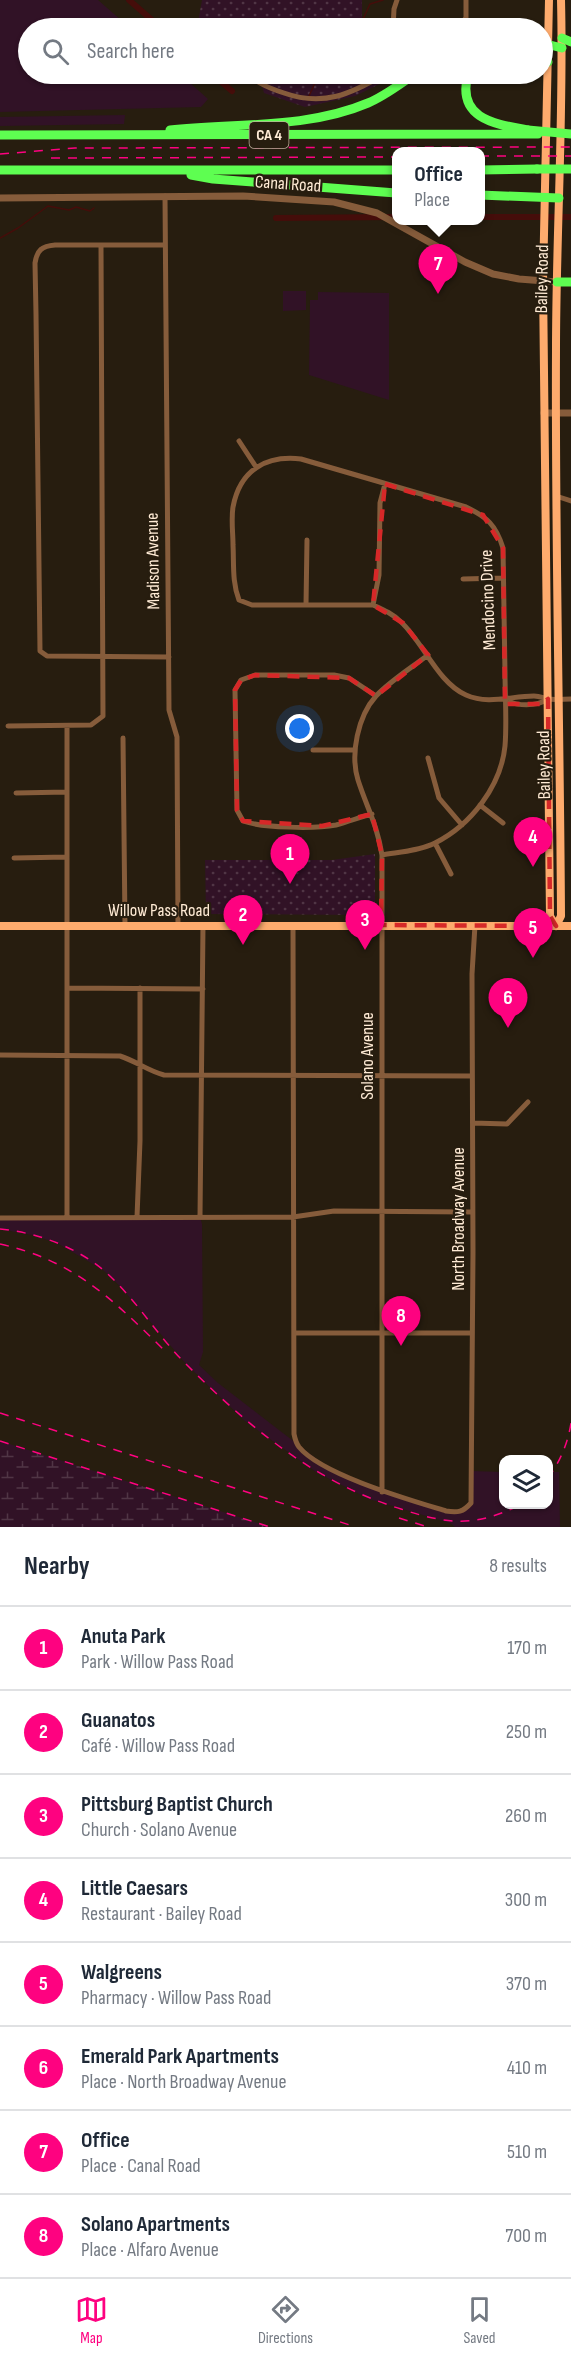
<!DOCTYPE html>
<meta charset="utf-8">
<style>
:root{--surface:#fff;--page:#f6f6f7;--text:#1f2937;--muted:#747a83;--line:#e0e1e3;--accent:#fe0280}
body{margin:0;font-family:"Sofia Sans Condensed",sans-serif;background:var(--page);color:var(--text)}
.controls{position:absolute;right:18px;bottom:18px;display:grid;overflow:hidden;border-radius:12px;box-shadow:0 2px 4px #0004}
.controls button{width:54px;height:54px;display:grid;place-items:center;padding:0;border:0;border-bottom:2px solid var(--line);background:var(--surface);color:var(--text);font:30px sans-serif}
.you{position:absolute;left:300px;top:729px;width:21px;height:21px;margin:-15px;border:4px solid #fff;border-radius:50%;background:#1a73e8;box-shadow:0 0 0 9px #1a73e833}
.badge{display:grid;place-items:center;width:39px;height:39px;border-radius:50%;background:var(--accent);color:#fff;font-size:20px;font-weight:700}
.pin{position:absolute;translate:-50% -50px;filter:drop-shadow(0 2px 3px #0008)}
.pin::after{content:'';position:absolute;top:32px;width:21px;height:18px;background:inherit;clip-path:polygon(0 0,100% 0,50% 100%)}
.popup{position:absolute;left:392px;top:147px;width:93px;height:78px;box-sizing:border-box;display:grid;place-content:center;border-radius:12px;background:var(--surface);filter:drop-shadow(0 2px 4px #0005);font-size:20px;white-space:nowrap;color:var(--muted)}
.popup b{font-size:22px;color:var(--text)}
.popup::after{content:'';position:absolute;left:50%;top:100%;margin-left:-12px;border:12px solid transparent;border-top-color:var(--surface)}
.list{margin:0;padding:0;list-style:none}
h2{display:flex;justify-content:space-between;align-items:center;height:78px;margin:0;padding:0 24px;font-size:26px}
h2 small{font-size:20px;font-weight:400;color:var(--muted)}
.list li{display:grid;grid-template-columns:39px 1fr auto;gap:18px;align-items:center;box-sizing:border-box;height:84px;padding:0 24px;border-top:2px solid var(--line)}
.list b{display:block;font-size:22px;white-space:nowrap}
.list p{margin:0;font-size:20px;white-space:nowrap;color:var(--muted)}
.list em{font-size:20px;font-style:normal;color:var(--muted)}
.icon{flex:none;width:33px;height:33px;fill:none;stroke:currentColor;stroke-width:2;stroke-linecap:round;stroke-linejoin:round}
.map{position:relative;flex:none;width:571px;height:1527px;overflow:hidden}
.search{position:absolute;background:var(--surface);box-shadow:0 2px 4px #0004;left:18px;right:18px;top:18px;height:66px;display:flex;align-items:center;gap:15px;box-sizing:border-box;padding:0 21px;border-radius:33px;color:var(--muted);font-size:22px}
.sheet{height:750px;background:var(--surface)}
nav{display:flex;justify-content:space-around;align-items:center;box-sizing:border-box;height:84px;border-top:2px solid var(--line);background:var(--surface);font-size:16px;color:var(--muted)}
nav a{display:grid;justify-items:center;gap:3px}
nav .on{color:var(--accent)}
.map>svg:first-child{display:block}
.green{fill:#311226}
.wetland{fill:url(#wetland-marsh)}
.park{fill:url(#park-dots)}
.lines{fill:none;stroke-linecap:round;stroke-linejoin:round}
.stream{stroke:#450d0a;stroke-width:1.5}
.canal{stroke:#450d0a;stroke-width:6}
.minor{stroke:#865c3b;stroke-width:5}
.tertiary{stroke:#865c3b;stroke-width:7}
.secondary{stroke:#feab6d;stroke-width:8}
.motorway{stroke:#5efe51;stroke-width:9}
.rail{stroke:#fe0280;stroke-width:1.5;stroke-dasharray:9 8;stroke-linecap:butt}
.motorway-bridge{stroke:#5efe51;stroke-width:9}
.marked{fill:none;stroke:#d62828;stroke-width:4.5;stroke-dasharray:12 8;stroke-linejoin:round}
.labels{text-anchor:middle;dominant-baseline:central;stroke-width:4.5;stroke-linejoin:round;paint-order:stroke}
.shield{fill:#271d0f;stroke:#bead9a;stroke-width:1.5}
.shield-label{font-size:16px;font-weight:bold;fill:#ffebd5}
.street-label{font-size:18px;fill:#ffebd5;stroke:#271d0f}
</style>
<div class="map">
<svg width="571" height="1527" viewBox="0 0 571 1527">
<defs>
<pattern id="wetland-marsh" width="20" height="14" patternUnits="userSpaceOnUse" patternTransform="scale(1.5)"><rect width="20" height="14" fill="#311226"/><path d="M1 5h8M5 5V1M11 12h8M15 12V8" fill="none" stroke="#503545"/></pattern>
<pattern id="park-dots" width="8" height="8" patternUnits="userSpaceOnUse" patternTransform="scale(1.5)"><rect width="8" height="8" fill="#311226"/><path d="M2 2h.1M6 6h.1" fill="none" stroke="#503545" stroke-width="1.8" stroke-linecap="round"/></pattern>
</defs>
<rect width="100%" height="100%" fill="#271d0f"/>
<path class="green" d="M0,0H98L130,28H28V74H180L208,99L201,107L0,112Z
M125,115L124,124L0,126V117Z
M283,291H306V310L283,311Z
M318,292L389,293V400L309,375L310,300H318Z
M200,1217L202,1224L203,1352L199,1365L218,1383L327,1467L382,1492L456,1512L471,1503V1471L503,1472L504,1504H548L549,1472H559L560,1527H455L450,1523L369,1499L316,1472L245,1421L186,1364L121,1287L103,1270L57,1243L32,1235L0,1229V1218Z"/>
<path class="wetland" d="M0,1441L270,1527H0Z"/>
<path class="park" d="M202,0H362V28H197Z
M238,74H400L355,96L305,107L264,93L262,86Z
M375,854V908L369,915L206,914L205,860H332Z"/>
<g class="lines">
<path class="stream" d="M359,28L370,4L383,0
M309,96L319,74
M0,238L18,228L48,206L69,210L76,207L90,211L94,208"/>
<path class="canal" d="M129,0L161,28
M212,74L232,91
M480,217H571
M276,218L396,217"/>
<path class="minor" d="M393,28L394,9L397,0
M457,28L466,18V0
M247,74C259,84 269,88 284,93C323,107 351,94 385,74
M165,196L169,710L177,737L178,925
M165,245H55C42,246 37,250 35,263L36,314L40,651L47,656L169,657
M239,441L256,467
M556,496L571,501
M463,579L503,578
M306,605L307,540
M373,605L379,575L380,503L385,484
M505,700C517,706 536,707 548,699
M8,726L91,725L103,716L101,246
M67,726V1218
M123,738L125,925
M313,750H355
M428,758L439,798L462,825
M16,793L67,792
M480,805L503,823
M372,814C360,817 348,822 336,825C315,829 262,828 243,821L237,810L235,690L241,680L255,675H334L349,678L376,696
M435,843L451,874
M382,855C399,852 419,851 435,843C471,825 501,786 505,746C507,722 505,697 505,672C504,631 504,590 503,548C496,525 487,517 466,507L301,459C266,455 240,470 233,507C231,519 233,533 233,545C234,564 232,582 239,600L252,605H373C384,610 393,614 401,622C423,642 438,683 466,695C488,705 511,696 534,696C540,696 543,698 548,699C555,700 564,699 571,699
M14,858L67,857
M293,925L294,1434C295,1439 296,1443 299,1447C322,1475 410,1500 446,1511C458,1513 463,1512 471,1503L473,1252L472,974L475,925
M68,988L203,989
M0,1055L120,1056C136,1061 148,1071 164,1075L472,1076
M473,1123L507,1124L528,1102
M137,1217L140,1141V988
M200,1217L203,925
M0,1218L293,1217L334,1211L472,1212
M294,1333H472
M382,1492V855C377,824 367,808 358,780C350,754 358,716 376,696C390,681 411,668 428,655"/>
<path class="tertiary" d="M0,198L243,196L334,202L377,213L465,262L493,274L519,279L557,282
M544,413H571"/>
<path class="secondary" d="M549,0L543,281L550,916L556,926
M0,926H571
M556,926L561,916C560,727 555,538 556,350C556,233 564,117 561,0"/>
<path class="motorway" d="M562,38L571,42
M542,43L562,48
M542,59L548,62
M468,74C456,119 495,124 528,130
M170,130C235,123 307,129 368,103C385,96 400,84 415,74
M0,135L538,134
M0,170H396
M480,170L537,169
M191,175L213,179L396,193
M480,195L559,198
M557,282H571"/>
<path class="rail" d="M0,154L75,148L571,147
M480,156H571
M51,158L396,157
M0,1229C41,1233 85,1250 114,1280C141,1307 161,1340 188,1366C250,1428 316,1483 401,1509C449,1525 476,1527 522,1504
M0,1244C75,1261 112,1299 165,1351
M0,1413L356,1527
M0,1441L270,1527
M548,1478C560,1462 568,1443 571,1423
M399,1518L428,1527"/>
<path class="motorway-bridge" d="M528,130L571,134
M537,169H571"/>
</g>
<path class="marked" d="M385,484L483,515L503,548L505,704H541L548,699L550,916L556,926L381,925L382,855L372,814L322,826L243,821L237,810L235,690L241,680L255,675L349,678L376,696L428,655L403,623L373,605Z"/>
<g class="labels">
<rect class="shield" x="249.5" y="122" width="39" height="26" rx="4.5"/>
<g class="shield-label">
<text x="269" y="135">CA 4</text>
</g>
<g class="street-label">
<text transform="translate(288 184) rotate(4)">Canal Road</text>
<text transform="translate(542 279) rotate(-89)">Bailey Road</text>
<text transform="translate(153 561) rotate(-91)">Madison Avenue</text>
<text transform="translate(488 600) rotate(-92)">Mendocino Drive</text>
<text transform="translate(544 765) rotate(-91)">Bailey Road</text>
<text x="159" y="910">Willow Pass Road</text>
<text transform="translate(367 1056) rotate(-90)">Solano Avenue</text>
<text transform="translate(458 1219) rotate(-90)">North Broadway Avenue</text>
</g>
</g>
</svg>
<div class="controls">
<button><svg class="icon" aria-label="layers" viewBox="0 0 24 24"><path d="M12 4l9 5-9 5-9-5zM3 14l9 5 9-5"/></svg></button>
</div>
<div class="you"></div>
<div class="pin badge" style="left:290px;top:884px">1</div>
<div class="pin badge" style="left:243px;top:945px">2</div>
<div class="pin badge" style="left:365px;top:950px">3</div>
<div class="pin badge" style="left:533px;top:867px">4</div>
<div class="pin badge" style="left:533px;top:958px">5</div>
<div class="pin badge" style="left:508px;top:1028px">6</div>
<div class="pin badge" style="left:438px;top:294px">7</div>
<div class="popup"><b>Office</b>Place</div>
<div class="pin badge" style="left:401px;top:1346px">8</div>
<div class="search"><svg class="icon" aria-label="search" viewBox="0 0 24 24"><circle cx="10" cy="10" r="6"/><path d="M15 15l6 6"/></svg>Search here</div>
</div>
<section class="sheet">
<h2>Nearby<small>8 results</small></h2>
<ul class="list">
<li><span class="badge">1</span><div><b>Anuta Park</b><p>Park · Willow Pass Road</p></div><em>170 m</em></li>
<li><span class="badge">2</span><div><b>Guanatos</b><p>Café · Willow Pass Road</p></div><em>250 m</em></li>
<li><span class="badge">3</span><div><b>Pittsburg Baptist Church</b><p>Church · Solano Avenue</p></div><em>260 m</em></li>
<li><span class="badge">4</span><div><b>Little Caesars</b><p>Restaurant · Bailey Road</p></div><em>300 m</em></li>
<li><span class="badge">5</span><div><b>Walgreens</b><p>Pharmacy · Willow Pass Road</p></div><em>370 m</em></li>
<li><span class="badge">6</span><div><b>Emerald Park Apartments</b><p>Place · North Broadway Avenue</p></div><em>410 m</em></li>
<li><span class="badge">7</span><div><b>Office</b><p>Place · Canal Road</p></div><em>510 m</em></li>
<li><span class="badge">8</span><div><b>Solano Apartments</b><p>Place · Alfaro Avenue</p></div><em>700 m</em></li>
</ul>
</section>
<nav>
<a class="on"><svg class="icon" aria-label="map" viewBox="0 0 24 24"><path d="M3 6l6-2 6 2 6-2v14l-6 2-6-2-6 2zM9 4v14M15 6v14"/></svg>Map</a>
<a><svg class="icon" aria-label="directions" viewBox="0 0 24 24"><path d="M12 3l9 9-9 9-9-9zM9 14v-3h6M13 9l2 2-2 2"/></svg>Directions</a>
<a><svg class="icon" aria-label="saved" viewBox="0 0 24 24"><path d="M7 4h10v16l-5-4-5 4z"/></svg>Saved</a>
</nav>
